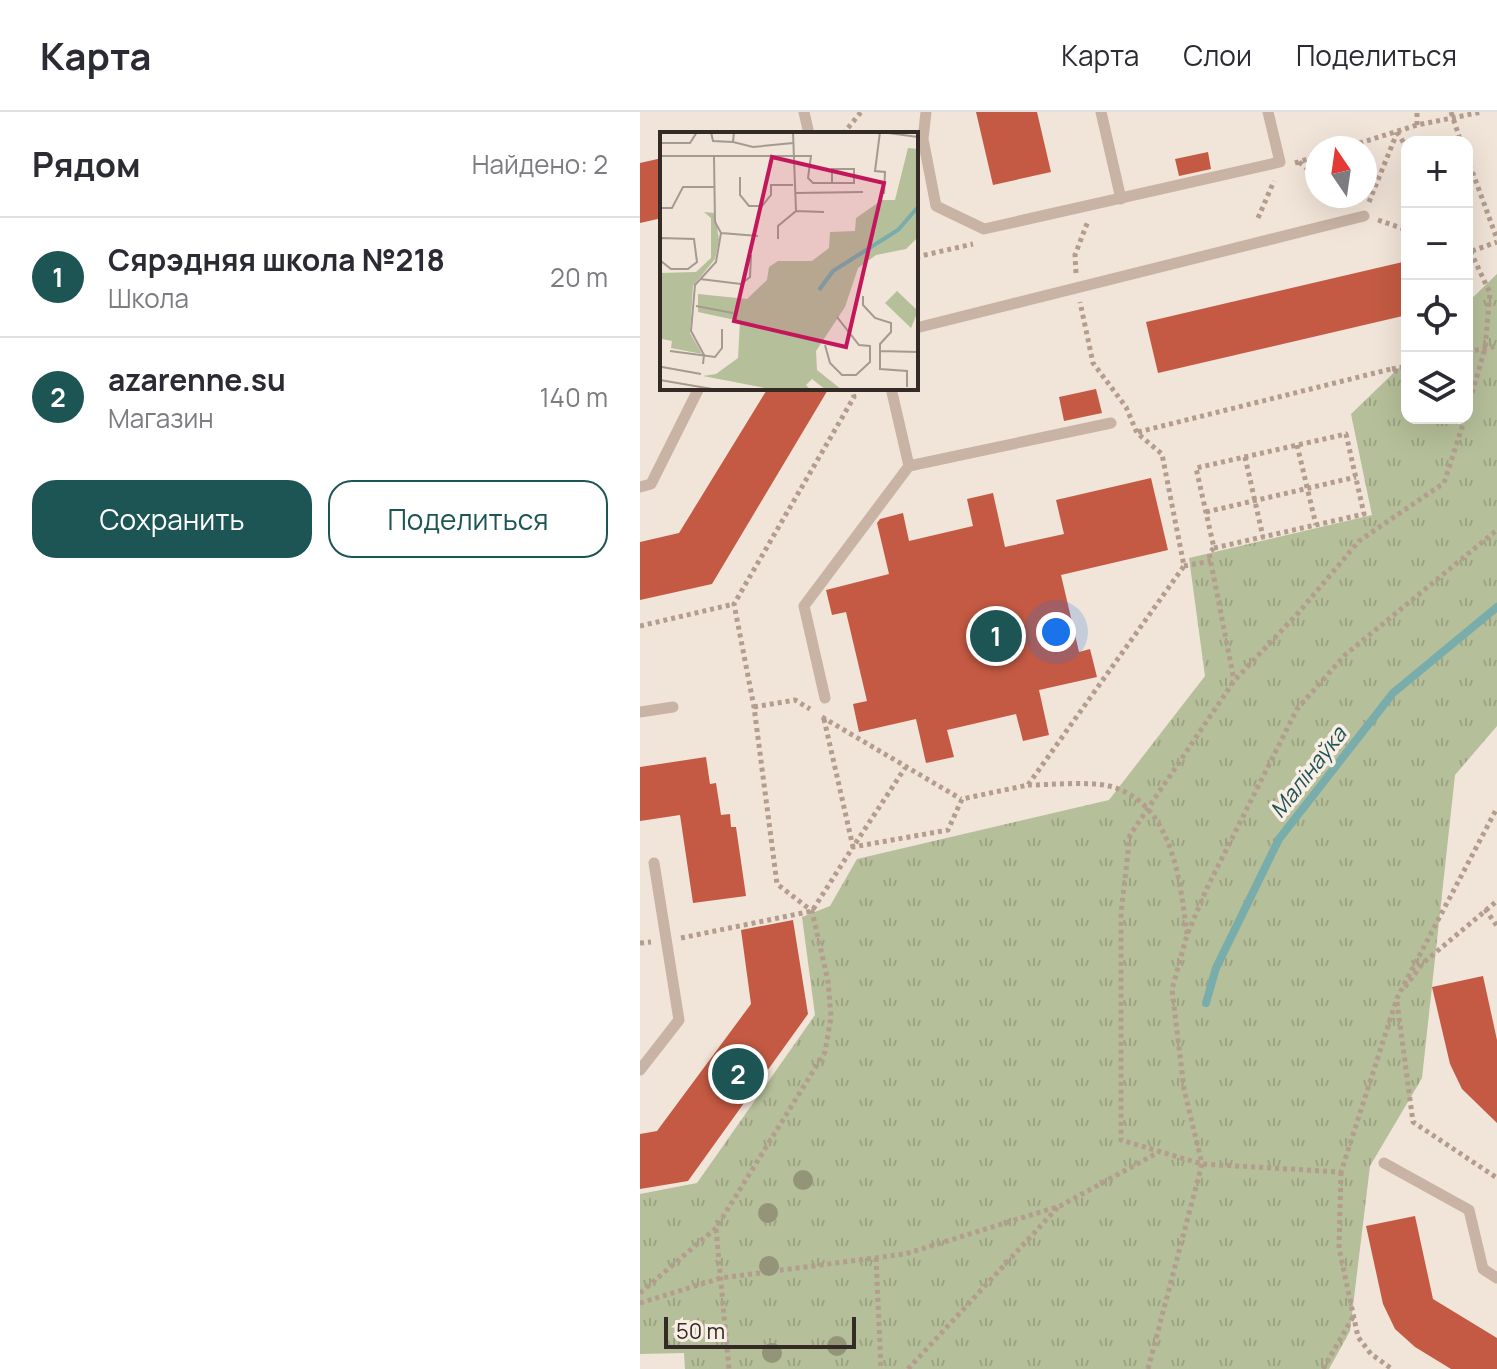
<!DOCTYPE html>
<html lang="ru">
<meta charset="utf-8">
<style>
:root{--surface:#fff;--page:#f2f2f3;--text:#2b2b33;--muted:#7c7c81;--line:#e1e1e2;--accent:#1d5454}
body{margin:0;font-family:Manrope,sans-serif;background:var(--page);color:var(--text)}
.controls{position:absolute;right:24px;top:24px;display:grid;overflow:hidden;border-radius:16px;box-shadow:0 8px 32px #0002}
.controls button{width:72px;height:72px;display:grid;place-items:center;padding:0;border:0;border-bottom:2px solid var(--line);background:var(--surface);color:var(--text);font:40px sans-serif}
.compass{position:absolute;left:665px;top:24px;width:72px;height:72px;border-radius:50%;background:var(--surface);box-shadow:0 8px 32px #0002;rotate:347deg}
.scale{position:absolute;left:24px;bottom:20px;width:192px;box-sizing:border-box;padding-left:8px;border:4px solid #342a26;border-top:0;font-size:22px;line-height:28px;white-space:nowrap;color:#342a26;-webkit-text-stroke:6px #f9eee5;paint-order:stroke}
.you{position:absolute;left:416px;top:520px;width:28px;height:28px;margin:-20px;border:6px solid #fff;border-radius:50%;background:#1a73e8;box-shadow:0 0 0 12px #1a73e833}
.badge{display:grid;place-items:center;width:52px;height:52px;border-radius:50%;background:var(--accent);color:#fff;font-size:26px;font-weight:700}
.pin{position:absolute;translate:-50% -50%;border:4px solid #fff;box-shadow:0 2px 8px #0006}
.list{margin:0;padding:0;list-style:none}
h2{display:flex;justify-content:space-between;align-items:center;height:104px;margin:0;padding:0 32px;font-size:34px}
h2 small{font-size:26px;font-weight:400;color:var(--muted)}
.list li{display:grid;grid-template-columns:52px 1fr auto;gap:24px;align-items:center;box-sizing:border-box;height:120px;padding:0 32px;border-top:2px solid var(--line)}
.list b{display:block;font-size:30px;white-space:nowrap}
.list p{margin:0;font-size:26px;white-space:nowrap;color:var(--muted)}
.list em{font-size:26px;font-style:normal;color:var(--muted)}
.actions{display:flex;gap:16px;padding:24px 32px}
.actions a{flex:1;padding:18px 0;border:2px solid var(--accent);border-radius:24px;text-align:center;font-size:28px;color:var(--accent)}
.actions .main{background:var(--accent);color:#fff}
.icon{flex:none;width:44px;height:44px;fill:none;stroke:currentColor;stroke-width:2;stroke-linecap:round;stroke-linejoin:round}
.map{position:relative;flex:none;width:857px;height:1257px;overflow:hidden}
header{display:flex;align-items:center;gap:48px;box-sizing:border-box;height:112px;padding:0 40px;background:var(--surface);border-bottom:2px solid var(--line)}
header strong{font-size:38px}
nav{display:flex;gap:44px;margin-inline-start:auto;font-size:28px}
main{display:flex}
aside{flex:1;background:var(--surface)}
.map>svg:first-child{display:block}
.park{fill:url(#park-tufts)}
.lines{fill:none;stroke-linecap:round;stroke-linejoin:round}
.stream{stroke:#78adac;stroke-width:8}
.building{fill:#c45a43}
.path{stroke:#b49d8f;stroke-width:5;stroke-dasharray:4 4;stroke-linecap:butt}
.lane{stroke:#c8b3a5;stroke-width:11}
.tree{fill:#939478}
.labels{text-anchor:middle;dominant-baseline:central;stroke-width:7;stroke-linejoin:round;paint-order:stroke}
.water-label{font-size:22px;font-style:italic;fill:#1d5454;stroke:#f9eee5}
.inset-river{fill:none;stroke:#78adac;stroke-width:4}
.inset-road{fill:none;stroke:#a59a91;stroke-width:2}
.view{fill:#c2185b;fill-opacity:0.15;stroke:#c2185b;stroke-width:4}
.inset-edge{fill:none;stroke:#342a26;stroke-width:4}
</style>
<header>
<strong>Карта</strong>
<nav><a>Карта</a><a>Слои</a><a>Поделиться</a></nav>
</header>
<main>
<aside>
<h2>Рядом<small>Найдено: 2</small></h2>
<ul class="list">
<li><span class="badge">1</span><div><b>Сярэдняя школа №218</b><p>Школа</p></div><em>20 m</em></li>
<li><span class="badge">2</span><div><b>azarenne.su</b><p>Магазин</p></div><em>140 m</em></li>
</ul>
<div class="actions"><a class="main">Сохранить</a><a>Поделиться</a></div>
</aside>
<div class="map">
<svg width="857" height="1257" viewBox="0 0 857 1257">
<defs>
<pattern id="park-tufts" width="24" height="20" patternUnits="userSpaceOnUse" patternTransform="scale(2)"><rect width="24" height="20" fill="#b5bf99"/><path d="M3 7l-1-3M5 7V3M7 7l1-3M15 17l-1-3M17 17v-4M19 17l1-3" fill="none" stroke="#9ca484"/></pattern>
</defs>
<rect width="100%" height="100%" fill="#f1e4d8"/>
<path class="park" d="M857,162V614L815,663L782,966L730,1054L710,1219L689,1257H45L44,1241L0,1242V1082L57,1071L175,903L162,805L190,794L217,747L469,688L565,564L549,446L732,403L711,302L767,248V306H827V191Z"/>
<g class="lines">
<path class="stream" d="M566,891L576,856L639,727L753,581L857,495"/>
</g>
<path class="building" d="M336,0H397L411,60L353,73Z
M568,40L571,57L539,64L535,47Z
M22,46V106L0,111V51Z
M767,149V203L518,261L506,210Z
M128,276H189L72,472L0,488V430L39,421Z
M456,277L462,301L424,309L419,285Z
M511,366L528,438L421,463L439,540L450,537L457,565L399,578L409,623L383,629L376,602L307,618L314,645L286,651L276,607L219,620L213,592L227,589L206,500L192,503L186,478L249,462L237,411L240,407L263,401L269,429L333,414L327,387L353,381L365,435L424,422L416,388Z
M66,645L70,672L76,671L81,703L90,702L91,715H96L106,784L53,791L40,703L0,709V655Z
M153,808L168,902L48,1069L0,1077V1022L17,1019L111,892L101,818Z
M843,864L857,928V1011L822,977L810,952L792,875Z
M775,1104L793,1187L857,1226V1257H811L775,1235L755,1217L743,1192L726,1114Z"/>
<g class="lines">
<path class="path" d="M811,0L821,30
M777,13V0
M757,20L767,36
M203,22L221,0
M704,36L777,13L842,0
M827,45L857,127
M659,50L677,65
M655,51L677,44
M700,84L709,91
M729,90L757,21
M618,106L634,69
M738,108L767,118
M827,132L850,181L845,236L831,285L827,284
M832,139L857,130
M276,145L333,132
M436,161L435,143L448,109
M827,240L857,234
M752,257L767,254
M827,299L831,285
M825,306L804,371L719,429L659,500L594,569L490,723L481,801V1028L562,1052L701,1060L757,886L857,696
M498,320L751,257L767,263
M657,333L676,413
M605,345L623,425
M566,400L716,365
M574,436L724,402L706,322L556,356L574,436L569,441L594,568
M544,454L571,449
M0,514L94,492
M114,595L155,588L170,597
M182,605L321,687
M184,607L213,735L265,656
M388,673C412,673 446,669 469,674C533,690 540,769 547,822
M845,797L857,814
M41,826L172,799L213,735L308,718L322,687L388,673L544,454L522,342L497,321L486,295L453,251L440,190
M0,831L11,830
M765,875L783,851L857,789
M757,890L773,1010L857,1066
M701,1060L699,1136L718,1225L731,1242L752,1257
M76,1117L89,1257
M236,1146L241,1257
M0,1181L76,1116L185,940L191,905L188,869L172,799L137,772L114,595L94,492L214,285L212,276
M0,1191L81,1166L265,1142L420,1094L519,1040
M268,1257L419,1094
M508,1257L562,1052L544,977L532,877L547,823L567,776L657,597L705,543L857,418
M683,1257L713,1205"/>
<path class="lane" d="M164,0L169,22
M286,0L283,27L296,94L344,117L640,50L628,0
M461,0L481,87
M276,216L724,104
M269,354L471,311
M0,375L11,372L59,276
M185,586L164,494L269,354L251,276
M0,600L33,595
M0,958L39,908L14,751
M744,1051L829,1098L843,1157L857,1166"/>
</g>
<g class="tree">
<circle cx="163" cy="1068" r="10"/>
<circle cx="128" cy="1101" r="10"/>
<circle cx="129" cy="1154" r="10"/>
<circle cx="197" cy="1234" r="10"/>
<circle cx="132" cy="1241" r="10"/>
</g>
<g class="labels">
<g class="water-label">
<text transform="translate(668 660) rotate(-52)">Малінаўка</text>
</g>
</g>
<g transform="translate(20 20)">
<rect width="258" height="258" fill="#f1e4d8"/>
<path d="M44,80L55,81L59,108L55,127L33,154L30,201L42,222L11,216L12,209L2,207L0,141L36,140L51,126V86ZM237,159L258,179L251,196L225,171Z" fill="#b5bf99"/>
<path d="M248,16L258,17V105L246,117L216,123L198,136L185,175L156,219L157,238L182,258H166L152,247L146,253L151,258H115L43,244L56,242L78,226L80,189L38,180V162L87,167L107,148L109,135L118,129H152L169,116L170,100L195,99L196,86L222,68H235Z" fill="#b5bf99"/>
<path class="inset-river" d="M159,158L173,139L238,98L258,75"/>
<path class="inset-road" d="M51,0L53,9L73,10M74,0L73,10L93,15L133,11M220,0L215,39L225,40L224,62M221,0L258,5M0,11H30L37,0M0,24H151L148,46L153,51H194V37H172V51M80,45V63L89,74H102L111,63V53H133M136,61L203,60M0,76H12L23,55H54M136,79L164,80M61,101L98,104M0,105L1,129L11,137H28L37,130L34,107L1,106M118,107V94L136,79L133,0M40,147L81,152L90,145L91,123M203,164V173L215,186L231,191V200L220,212V237L247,239V255M36,174L73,181M165,213L170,231L182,243H196L210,230V214L199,213L177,185M10,219L55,225L62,216V197M220,219L258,220M43,232L44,223L31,199L35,153L56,130L61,101L55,90L54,25M2,235L41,242M0,248L58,258"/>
<path class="view" d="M112,25L224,51L186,215L74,189Z"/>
<rect width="258" height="258" class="inset-edge"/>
</g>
</svg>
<div class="controls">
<button>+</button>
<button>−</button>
<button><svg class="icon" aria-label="locate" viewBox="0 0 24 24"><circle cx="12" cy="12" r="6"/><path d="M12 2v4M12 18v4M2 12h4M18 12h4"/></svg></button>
<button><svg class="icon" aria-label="layers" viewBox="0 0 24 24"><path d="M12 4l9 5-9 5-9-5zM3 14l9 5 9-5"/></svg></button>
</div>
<svg class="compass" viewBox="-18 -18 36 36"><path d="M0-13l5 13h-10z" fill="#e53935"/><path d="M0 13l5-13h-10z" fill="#7c7c81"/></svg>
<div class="scale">50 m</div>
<div class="you"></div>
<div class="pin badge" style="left:356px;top:524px">1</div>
<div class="pin badge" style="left:98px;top:962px">2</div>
</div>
</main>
